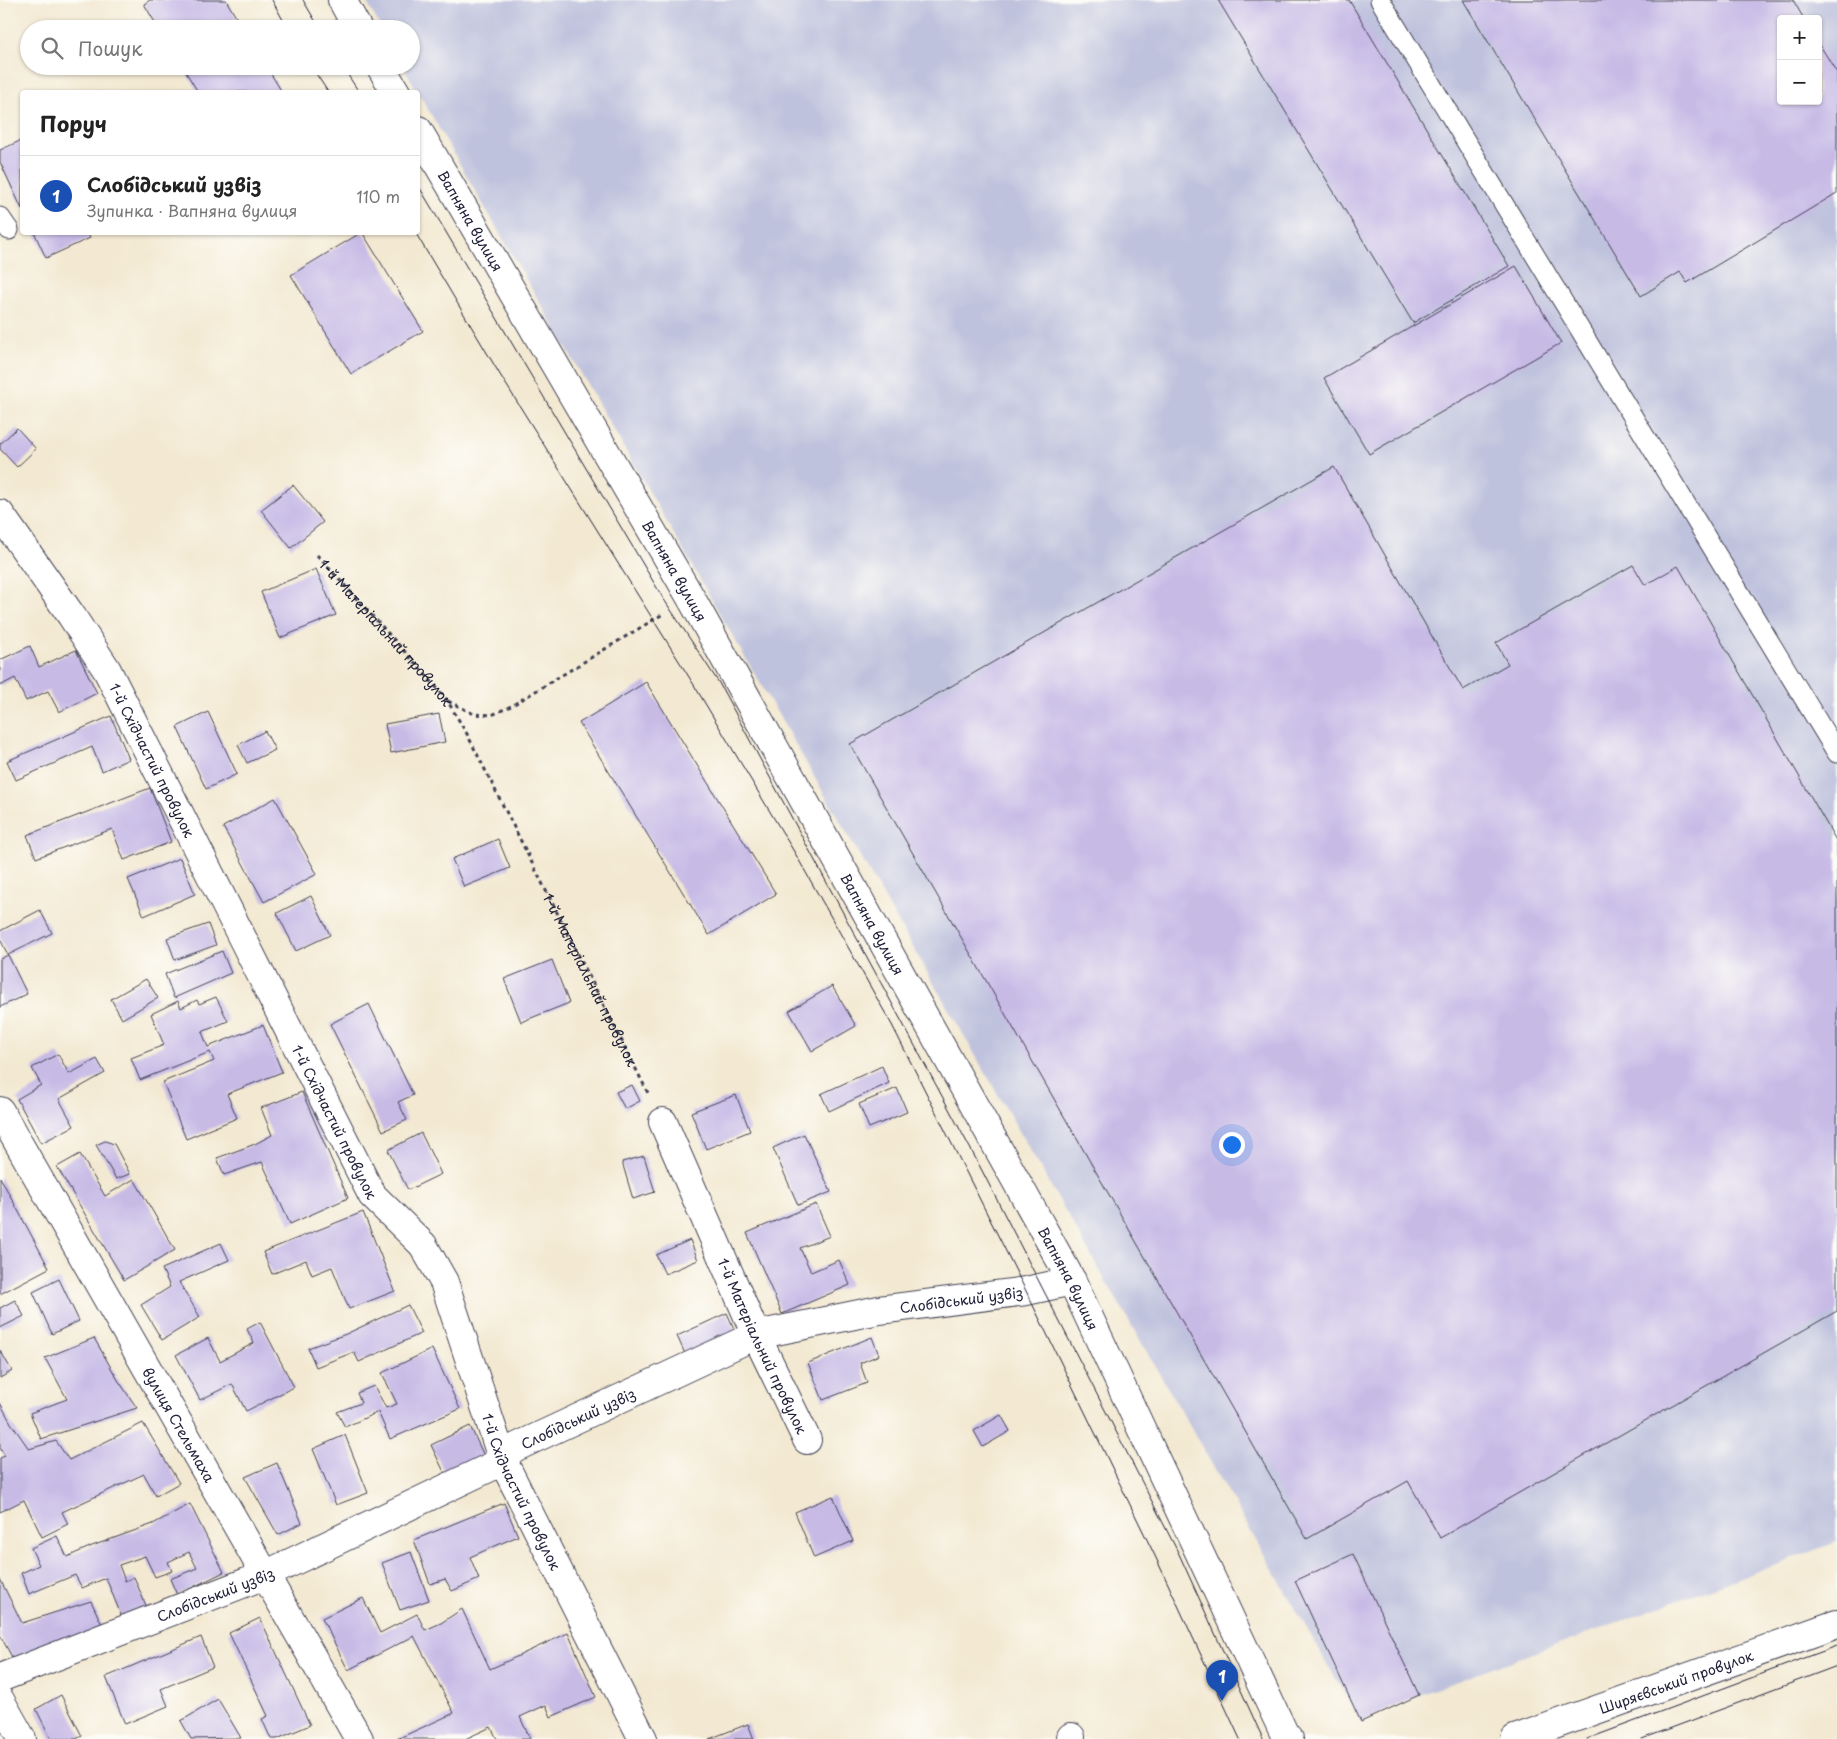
<!DOCTYPE html>
<html lang="uk">
<meta charset="utf-8">
<style>
:root{--surface:#fff;--page:#f6f6f6;--text:#222;--muted:#767676;--line:#e0e0e0;--accent:#0f766e}
body{margin:0;font-family:"Playpen Sans",sans-serif;background:var(--page);color:var(--text)}
.controls{position:absolute;right:15px;top:15px;display:grid;overflow:hidden;border-radius:5px;box-shadow:0 1px 4px #0004}
.controls button{width:45px;height:45px;display:grid;place-items:center;padding:0;border:0;border-bottom:1px solid var(--line);background:var(--surface);color:var(--text);font:25px sans-serif}
.you{position:absolute;left:1231px;top:1144px;width:18px;height:18px;margin:-12px;border:4px solid #fff;border-radius:50%;background:#1a73e8;box-shadow:0 0 0 8px #1a73e833}
.badge{display:grid;place-items:center;width:32px;height:32px;border-radius:50%;background:var(--accent);color:#fff;font-size:16px;font-weight:700}
.pin{position:absolute;translate:-50% -41px;filter:drop-shadow(0 1px 2px #0008)}
.pin::after{content:'';position:absolute;top:26px;width:18px;height:15px;background:inherit;clip-path:polygon(0 0,100% 0,50% 100%)}
.list{margin:0;padding:0;list-style:none}
h2{display:flex;justify-content:space-between;align-items:center;height:65px;margin:0;padding:0 20px;font-size:21px}
h2 small{font-size:16px;font-weight:400;color:var(--muted)}
.list li{display:grid;grid-template-columns:32px 1fr auto;gap:15px;align-items:center;box-sizing:border-box;height:80px;padding:0 20px;border-top:1px solid var(--line)}
.list b{display:block;font-size:19px;white-space:nowrap}
.list p{margin:0;font-size:16px;white-space:nowrap;color:var(--muted)}
.list em{font-size:16px;font-style:normal;color:var(--muted)}
.icon{flex:none;width:28px;height:28px;fill:none;stroke:currentColor;stroke-width:2;stroke-linecap:round;stroke-linejoin:round}
.map{position:relative;flex:none;width:1837px;height:1739px;overflow:hidden}
.search{position:absolute;background:var(--surface);box-shadow:0 1px 4px #0004;left:20px;top:20px;width:400px;height:55px;display:flex;align-items:center;gap:12px;box-sizing:border-box;padding:0 18px;border-radius:28px;color:var(--muted);font-size:19px}
.panel{position:absolute;background:var(--surface);box-shadow:0 1px 4px #0004;left:20px;top:90px;width:400px;height:145px;border-radius:5px}
.map>svg:first-child{display:block}
.industrial{fill:#bfc2dd;fill-rule:evenodd}
.building{fill:#c7bbe6}
.lines{fill:none;stroke-linecap:round;stroke-linejoin:round}
.lane-casing{stroke:#414052;stroke-width:21}
.street-casing{stroke:#414052;stroke-width:30}
.secondary-casing{stroke:#414052;stroke-width:30}
.path{stroke:#414052;stroke-width:3;stroke-dasharray:4 4;stroke-linecap:butt}
.lane{stroke:#fff;stroke-width:19}
.street{stroke:#fff;stroke-width:28}
.secondary{stroke:#fff;stroke-width:28}
.tram{stroke:#22223b;stroke-width:1}
.labels{text-anchor:middle;dominant-baseline:central;stroke-width:5;stroke-linejoin:round;paint-order:stroke}
.street-label{font-size:14px;fill:#22223b;stroke:#fdfcf7}
</style>
<div class="map">
<svg width="1837" height="1739" viewBox="0 0 1837 1739">
<rect width="100%" height="100%" fill="#fdfcf7"/>
<filter id="ink" filterUnits="userSpaceOnUse"><feTurbulence type="fractalNoise" baseFrequency=".02" numOctaves="2"/><feDisplacementMap in="SourceGraphic" scale="10" xChannelSelector="R" yChannelSelector="G"/><feConvolveMatrix kernelMatrix="1 2 1 2 8 2 1 2 1" color-interpolation-filters="sRGB"/></filter>
<filter id="wash" filterUnits="userSpaceOnUse"><feTurbulence type="fractalNoise" baseFrequency=".0096" numOctaves="4" result="noise"/><feDisplacementMap in="SourceGraphic" scale="20" xChannelSelector="R" yChannelSelector="G"/><feGaussianBlur stdDeviation="1.12" result="paint"/><feColorMatrix in="noise" values="0 0 0 0 0 0 0 0 0 0 0 0 0 0 0 0 0 1.4 0 .05"/><feComposite in="paint" operator="in"/></filter>
<g filter="url(#wash)">
<rect width="100%" height="100%" fill="#f3e9d2"/>
<path class="industrial" d="M365,0H1837V1542L1419,1695L1361,1722L403,66H411V29H382ZM1781,19H1818V101H1781Z"/>
<g id="blocks">
<path class="building" d="M150,0H226L243,29H159L144,4Z
M1218,0H1349L1509,266L1413,323Z
M1463,0H1793L1804,19H1781V101H1818V42L1837,73V193L1687,283L1680,272L1641,296Z
M182,66H266L282,92H198Z
M22,140V209L0,162V150Z
M34,232H87L90,238L46,258Z
M362,232L423,331L351,374L291,275Z
M1516,266L1561,343L1369,454L1324,378Z
M17,428L36,449L17,467L0,449V444Z
M1334,467L1463,690L1508,664L1496,643L1633,565L1645,585L1678,566L1837,842V1311L1440,1538L1408,1481L1307,1539L850,744Z
M293,485L323,522L291,548L261,510Z
M316,569L336,615L280,638L261,592Z
M30,646L39,667L76,650L97,693L59,712L48,691L26,701L15,678L0,686V660Z
M646,682L776,894L709,935L579,723Z
M208,712L237,774L206,789L177,727Z
M439,714L445,742L391,753L385,724Z
M111,716L129,759L102,771L92,747L16,780L7,761Z
M265,731L275,750L247,763L238,745Z
M150,788L171,842L124,860L112,829L36,858L27,835Z
M275,798L317,874L264,902L223,827Z
M498,839L510,868L464,887L452,859Z
M180,858L195,894L144,916L128,879Z
M311,896L330,935L296,951L277,913Z
M40,910L52,933L8,955L0,939V931Z
M208,924L216,945L175,960L167,938Z
M222,951L231,973L174,998L165,974Z
M8,955L27,994L0,1007V959Z
M552,960L569,1003L521,1022L504,979Z
M146,979L158,998L122,1019L111,999Z
M832,986L856,1026L812,1051L789,1011Z
M216,997L228,1021L202,1032L208,1047L263,1025L282,1072L227,1094L237,1118L186,1139L163,1082L214,1061L210,1052L140,1080L131,1058L164,1045L151,1014L178,1001L181,1008L197,1000L199,1004Z
M369,1004L413,1095L398,1102L407,1120L383,1131L330,1024Z
M58,1054L69,1074L97,1059L105,1073L59,1099L74,1126L41,1143L17,1099L41,1085L32,1068Z
M882,1066L889,1083L829,1111L821,1094Z
M632,1085L640,1101L625,1109L616,1092Z
M897,1088L907,1112L869,1128L859,1104Z
M302,1092L348,1198L290,1224L262,1162L224,1175L217,1158L255,1144L272,1135L261,1108Z
M736,1095L750,1131L706,1149L691,1112Z
M421,1133L441,1174L408,1190L388,1150Z
M804,1134L831,1192L798,1205L773,1148Z
M105,1141L114,1144L130,1174L116,1179L96,1145Z
M80,1154L105,1196L134,1179L175,1250L124,1280L57,1167Z
M644,1156L655,1192L633,1199L622,1162Z
M0,1177L49,1268L0,1294Z
M816,1204L830,1236L800,1248L811,1272L839,1260L850,1285L782,1314L747,1233Z
M363,1212L395,1291L349,1309L332,1267L312,1275L306,1260L272,1274L263,1252Z
M690,1240L698,1260L665,1274L656,1255Z
M221,1243L229,1260L179,1282L200,1317L162,1340L141,1305L170,1287L162,1269Z
M59,1279L79,1321L52,1334L33,1292Z
M15,1300L24,1316L0,1328V1308Z
M408,1305L422,1333L359,1362L354,1352L316,1367L308,1348L346,1334Z
M727,1313L736,1333L686,1356L677,1336Z
M260,1322L294,1387L246,1411L232,1384L200,1400L176,1355L208,1338L220,1361L254,1343L247,1329Z
M872,1337L879,1355L860,1363L867,1383L823,1400L808,1363Z
M94,1338L118,1380L137,1408L41,1439L30,1413L67,1399L45,1358Z
M432,1349L460,1409L390,1439L378,1412L345,1427L337,1412L361,1403L357,1393L374,1386L386,1408L397,1404L382,1373Z
M0,1350L12,1371L0,1378Z
M0,1403L11,1423L29,1449L56,1441L69,1460L143,1423L179,1483L156,1496L144,1474L62,1512L68,1524L42,1537L24,1500L0,1512V1458L5,1456L0,1448Z
M1001,1415L1010,1431L983,1447L974,1431Z
M470,1426L486,1460L447,1478L431,1445Z
M345,1435L368,1493L336,1505L313,1449Z
M277,1463L302,1523L278,1535L245,1477Z
M833,1496L853,1541L814,1558L795,1512Z
M504,1503L518,1536L470,1557L479,1579L452,1591L445,1579L430,1584L414,1540Z
M190,1504L224,1572L177,1595L170,1579L197,1568L189,1552L168,1562L172,1571L155,1577L145,1556L119,1565L125,1581L134,1577L147,1608L123,1620L106,1578L82,1588L75,1575L29,1594L21,1573L39,1565L31,1548L57,1536L67,1557L92,1546L153,1524Z
M411,1552L429,1600L400,1610L382,1563Z
M1353,1554L1419,1695L1361,1722L1295,1581Z
M0,1579L22,1623L91,1601L105,1631L13,1659L0,1635Z
M363,1598L380,1633L417,1614L425,1630L441,1623L462,1609L490,1669L568,1633L596,1697L551,1717L546,1705L520,1717L530,1739H497L491,1727L465,1739H397L454,1713L414,1636L348,1670L322,1618Z
M260,1618L310,1725L277,1739H271L262,1719L268,1716L229,1633Z
M201,1637L213,1667L161,1689L168,1706L125,1724L106,1677Z
M61,1695L82,1736L76,1739H51L36,1709Z
M218,1699L241,1738L191,1739L181,1721Z
M748,1724L754,1739H709Z"/>
</g>
</g>
<g filter="url(#ink)">
<use href="#blocks" fill-opacity="0" stroke="#414052" stroke-width="1"/>
<g class="lines">
<g class="lane-casing">
<path id="lane" d="M1380,0L1837,753
M0,217L9,230"/>
</g>
<g class="street-casing">
<g id="street">
<path id="s2" d="M0,514L71,615L107,670L372,1195L423,1245L444,1282L503,1461L643,1739"/>
<path id="s3" d="M0,1111L359,1739"/>
<path id="s4" d="M663,1122L756,1335L807,1440"/>
<path id="s5" d="M0,1678L265,1575L503,1461L512,1449L756,1335L879,1310L1026,1291L1072,1281"/>
<path d="M0,1700L22,1739"/>
<path d="M1071,1739V1737"/>
</g>
</g>
<g class="secondary-casing">
<g id="secondary">
<path d="M342,0L358,29"/>
<path d="M380,66L396,92"/>
<path id="s6" d="M418,130L691,598L1072,1281L1284,1733L1289,1739"/>
<path id="s7" d="M1515,1739L1837,1624"/>
</g>
</g>
<g class="path">
<path id="s1" d="M317,555L426,675L447,700L467,734L649,1095"/>
<path d="M448,701L474,714L492,715L511,706L663,614"/>
</g>
<use href="#lane" class="lane"/>
<use href="#street" class="street"/>
<use href="#secondary" class="secondary"/>
<path class="tram" d="M272,0L288,29
M303,0L320,29
M311,66L328,92
M342,66L359,92
M418,185L663,598L719,683L976,1159L1179,1554L1263,1739
M415,232L499,373L694,685L796,855L892,1025L1026,1291L1156,1558L1240,1739
M1587,1739L1837,1646
M1642,1739L1837,1666"/>
</g>
</g>
<g class="labels">
<g class="street-label">
<text stroke="none"><textPath href="#s6" startOffset="105">Вапняна вулиця</textPath></text>
<text stroke="none"><textPath href="#s6" startOffset="510">Вапняна вулиця</textPath></text>
<text stroke="none"><textPath href="#s1" startOffset="104">1-й Матеріальний провулок</textPath></text>
<text stroke="none"><textPath href="#s2" startOffset="290">1-й Східчастий провулок</textPath></text>
<text stroke="none"><textPath href="#s6" startOffset="915">Вапняна вулиця</textPath></text>
<text stroke="none"><textPath href="#s1" startOffset="509">1-й Матеріальний провулок</textPath></text>
<text stroke="none"><textPath href="#s2" startOffset="695">1-й Східчастий провулок</textPath></text>
<text stroke="none"><textPath href="#s6" startOffset="1320">Вапняна вулиця</textPath></text>
<text stroke="none"><textPath href="#s5" startOffset="1041">Слобідський узвіз</textPath></text>
<text stroke="none"><textPath href="#s4" startOffset="245">1-й Матеріальний провулок</textPath></text>
<text stroke="none"><textPath href="#s5" startOffset="636">Слобідський узвіз</textPath></text>
<text stroke="none"><textPath href="#s3" startOffset="361">вулиця Стельмаха</textPath></text>
<text stroke="none"><textPath href="#s2" startOffset="1115">1-й Східчастий провулок</textPath></text>
<text stroke="none"><textPath href="#s5" startOffset="231">Слобідський узвіз</textPath></text>
<text stroke="none"><textPath href="#s7" startOffset="171">Ширяєвський провулок</textPath></text>
</g>
</g>
</svg>
<div class="controls">
<button>+</button>
<button>−</button>
</div>
<div class="you"></div>
<div class="pin badge" style="left:1222px;top:1701px;background:#1a4fb4">1</div>
<div class="search"><svg class="icon" aria-label="search" viewBox="0 0 24 24"><circle cx="10" cy="10" r="6"/><path d="M15 15l6 6"/></svg>Пошук</div>
<section class="panel">
<h2>Поруч<small></small></h2>
<ul class="list">
<li><span class="badge" style="background:#1a4fb4">1</span><div><b>Слобідський узвіз</b><p>Зупинка · Вапняна вулиця</p></div><em>110 m</em></li>
</ul>
</section>
</div>
